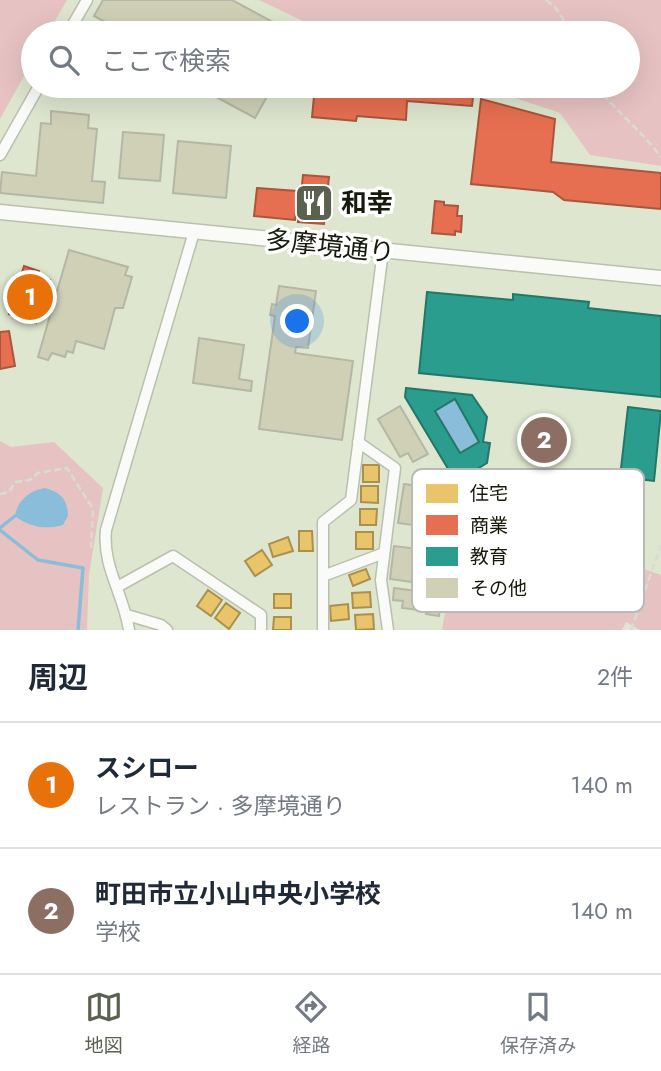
<!DOCTYPE html>
<html lang="ja">
<meta charset="utf-8">
<style>
:root{--surface:#fff;--page:#f2f2f3;--text:#1f2937;--muted:#747a83;--line:#e0e1e3;--accent:#5b614f}
body{margin:0;font-family:Jost,"Noto Sans JP",sans-serif;background:var(--page);color:var(--text)}
.you{position:absolute;left:298px;top:322px;width:24px;height:24px;margin:-18px;border:5px solid #fff;border-radius:50%;background:#1a73e8;box-shadow:0 0 0 10px #1a73e833}
.badge{display:grid;place-items:center;width:46px;height:46px;border-radius:50%;background:var(--accent);color:#fff;font-size:23px;font-weight:700}
.pin{position:absolute;translate:-50% -50%;border:4px solid #fff;box-shadow:0 2px 7px #0006}
.list{margin:0;padding:0;list-style:none}
h2{display:flex;justify-content:space-between;align-items:center;height:91px;margin:0;padding:0 28px;font-size:30px}
h2 small{font-size:23px;font-weight:400;color:var(--muted)}
.list li{display:grid;grid-template-columns:46px 1fr auto;gap:21px;align-items:center;box-sizing:border-box;height:126px;padding:0 28px;border-top:2px solid var(--line)}
.list b{display:block;font-size:26px;white-space:nowrap}
.list p{margin:0;font-size:23px;white-space:nowrap;color:var(--muted)}
.list em{font-size:23px;font-style:normal;color:var(--muted)}
.icon{flex:none;width:38px;height:38px;fill:none;stroke:currentColor;stroke-width:2;stroke-linecap:round;stroke-linejoin:round}
.map{position:relative;flex:none;width:661px;height:630px;overflow:hidden}
.search{position:absolute;background:var(--surface);box-shadow:0 7px 28px #0002;left:21px;right:21px;top:21px;height:77px;display:flex;align-items:center;gap:18px;box-sizing:border-box;padding:0 24px;border-radius:38px;color:var(--muted);font-size:26px}
.sheet{height:343px;background:var(--surface)}
nav{display:flex;justify-content:space-around;align-items:center;box-sizing:border-box;height:98px;border-top:2px solid var(--line);background:var(--surface);font-size:19px;color:var(--muted)}
nav a{display:grid;justify-items:center;gap:4px}
nav .on{color:var(--accent)}
.map>svg:first-child{display:block}
.green{fill:#e6c3c2}
.water{fill:#89bdda}
.homes{fill:#e9c46a;stroke:#a9914d;stroke-width:2}
.shops{fill:#e76f51;stroke:#a8563c;stroke-width:2}
.schools{fill:#2a9d8f;stroke:#247667;stroke-width:2;fill-rule:evenodd}
.lines{fill:none;stroke-linecap:round;stroke-linejoin:round}
.stream{stroke:#89bdda;stroke-width:3.5}
.building{fill:#cfd0b6;stroke:#b4b7a5;stroke-width:2}
.minor-casing{stroke:#b9c0ad;stroke-width:13}
.tertiary-casing{stroke:#b9c0ad;stroke-width:17}
.path{stroke:#d9dcd4;stroke-width:2.5;stroke-dasharray:7 3.5;stroke-linecap:butt}
.minor{stroke:#fafbf8;stroke-width:10}
.tertiary{stroke:#fafbf8;stroke-width:14}
.labels{text-anchor:middle;dominant-baseline:central;stroke-width:7;stroke-linejoin:round;paint-order:stroke}
.poi-label{font-size:26px;font-weight:bold;fill:#151a0a;stroke:#fff;text-anchor:start}
.street-label{font-size:26px;fill:#151a0a;stroke:#fff}
.key{fill:#fff;stroke:#b9bab6;stroke-width:2}
.key-label{font-size:19px;fill:#151a0a}
</style>
<div class="map">
<svg width="661" height="630" viewBox="0 0 661 630">
<rect width="100%" height="100%" fill="#dee6cf"/>
<path class="green" d="M0,0H67L48,33H33V60L0,119Z
M259,0H661V166L590,155L560,113L480,86H628V33H328Z
M0,441L11,447L54,442L103,488L89,575L87,630H0Z
M458,536L487,547L515,567L549,571L585,548L661,575V630H640L626,622L622,630H442Z"/>
<path class="water" d="M455,399L479,442L460,453L435,411Z
M45,488C61,492 68,500 68,516L63,525C46,530 29,527 15,516C17,501 30,490 45,488Z"/>
<path class="homes" d="M363,465H379V482H363Z
M361,486H378V503L361,502Z
M360,509H377L376,525H360Z
M299,531H312L313,551H299Z
M356,532H373V549H356Z
M288,537L293,551L273,557L269,544Z
M262,550L272,565L255,576L245,561Z
M366,569L370,579L353,586L349,575Z
M208,590L222,600L211,616L197,606Z
M370,592L371,607L353,608L352,593Z
M274,594H291V608H274Z
M226,603L240,613L229,629L215,618Z
M348,604L349,619L331,621L330,606Z
M373,614L374,629L356,630L355,615Z
M274,617H291V630H273Z"/>
<path class="shops" d="M315,86H441L474,88L472,106L407,101L406,120L357,116L356,121L312,117Z
M481,99L555,119L551,162L661,173V209L564,200L553,192L471,184Z
M303,175L329,177L324,224L298,222Z
M257,188L297,191L295,220L254,216Z
M435,201L444,202V205L458,206L457,216H462L461,232L455,231V235L432,233Z
M24,266L39,271L37,276L50,280L36,323L9,314Z
M9,331L15,366L0,369V332Z"/>
<path class="schools" d="M427,292L513,300V294L589,302L588,308L661,316V397L419,373Z
M406,388L472,395L487,417L483,442L490,443L487,463L456,482L405,397ZM455,399L479,442L460,453L435,411Z
M628,407L661,411L654,481L620,477Z"/>
<g class="lines">
<path class="stream" d="M0,528L15,516
M0,530L38,560L83,568L78,630"/>
</g>
<path class="building" d="M103,0H232L293,33H102L107,23L94,16Z
M196,86H273L255,118Z
M51,111L89,115L88,128L97,129L92,181L105,182L103,203L0,193L2,172L36,176L41,123L51,124Z
M123,132L164,135L160,181L119,178Z
M178,141L231,146L226,198L173,193Z
M69,250L128,267L125,275L132,277L123,308H115L104,349L76,341L73,353L67,351L65,357L52,353L48,360L38,357Z
M279,286L316,291L308,348L296,347L295,353L353,361L342,440L259,429L275,316L270,315L272,304L276,305Z
M199,338L244,345L239,379L252,381L251,391L193,383Z
M400,406L428,454L413,462L408,453L400,457L378,419Z
M404,484L450,490L454,497L449,530L398,523Z
M420,537L438,539L436,550L445,551L440,586L390,579L394,546L418,549Z
M394,588L441,594L439,616L426,614L427,611L402,608L403,601L393,600Z"/>
<g class="lines">
<g class="minor-casing">
<path id="minor" d="M68,33L87,0
M0,155L39,86
M358,442L395,468L381,580L388,630
M323,576L384,553
M117,587L173,556L261,615V630
M127,615L161,625L167,630
M129,630C124,595 102,566 106,530L194,232
M323,630V522L351,500L383,251"/>
</g>
<g class="tertiary-casing">
<path id="tertiary" d="M0,212L661,278"/>
</g>
<path class="path" d="M546,0L555,7L572,33
M597,86C616,112 642,131 661,157
M0,494L9,492L15,482L30,480L38,473L67,468L93,509L91,548
M631,630L661,545"/>
<use href="#minor" class="minor"/>
<use href="#tertiary" class="tertiary"/>
</g>
<defs>
<g id="restaurant-square" transform="scale(2.0125)"><rect x="-9" y="-9" width="18" height="18" rx="4" fill="#5b614f" stroke="#fff"/><path d="M-5-6h1v4h1v-4h1v4h1v-4h1v5L-1.5 .5V6h-2V.5L-5-1ZM5-6V6H3V1.5H1.5Q1.5-4 5-6Z" fill="#fff"/></g>
</defs>
<g fill-rule="evenodd">
<use href="#restaurant-square" x="314" y="203"/>
</g>
<g class="labels">
<g class="poi-label">
<text x="341" y="203">和幸</text>
</g>
<g class="street-label">
<text transform="translate(330 246) rotate(6)">多摩境通り</text>
</g>
</g>
<rect x="412" y="469" width="232" height="143" rx="10" class="key"/>
<rect x="426" y="484" width="32" height="19" fill="#e9c46a"/>
<rect x="426" y="515" width="32" height="20" fill="#e76f51"/>
<rect x="426" y="547" width="32" height="19" fill="#2a9d8f"/>
<rect x="426" y="578" width="32" height="20" fill="#cfd0b6"/>
<g class="key-label">
<text x="470" y="500">住宅</text>
<text x="470" y="532">商業</text>
<text x="470" y="563">教育</text>
<text x="470" y="595">その他</text>
</g>
</svg>
<div class="you"></div>
<div class="pin badge" style="left:30px;top:297px;background:#e8710a">1</div>
<div class="pin badge" style="left:544px;top:440px;background:#8d6e63">2</div>
<div class="search"><svg class="icon" aria-label="search" viewBox="0 0 24 24"><circle cx="10" cy="10" r="6"/><path d="M15 15l6 6"/></svg>ここで検索</div>
</div>
<section class="sheet">
<h2>周辺<small>2件</small></h2>
<ul class="list">
<li><span class="badge" style="background:#e8710a">1</span><div><b>スシロー</b><p>レストラン · 多摩境通り</p></div><em>140 m</em></li>
<li><span class="badge" style="background:#8d6e63">2</span><div><b>町田市立小山中央小学校</b><p>学校</p></div><em>140 m</em></li>
</ul>
</section>
<nav>
<a class="on"><svg class="icon" aria-label="map" viewBox="0 0 24 24"><path d="M3 6l6-2 6 2 6-2v14l-6 2-6-2-6 2zM9 4v14M15 6v14"/></svg>地図</a>
<a><svg class="icon" aria-label="directions" viewBox="0 0 24 24"><path d="M12 3l9 9-9 9-9-9zM9 14v-3h6M13 9l2 2-2 2"/></svg>経路</a>
<a><svg class="icon" aria-label="saved" viewBox="0 0 24 24"><path d="M7 4h10v16l-5-4-5 4z"/></svg>保存済み</a>
</nav>
